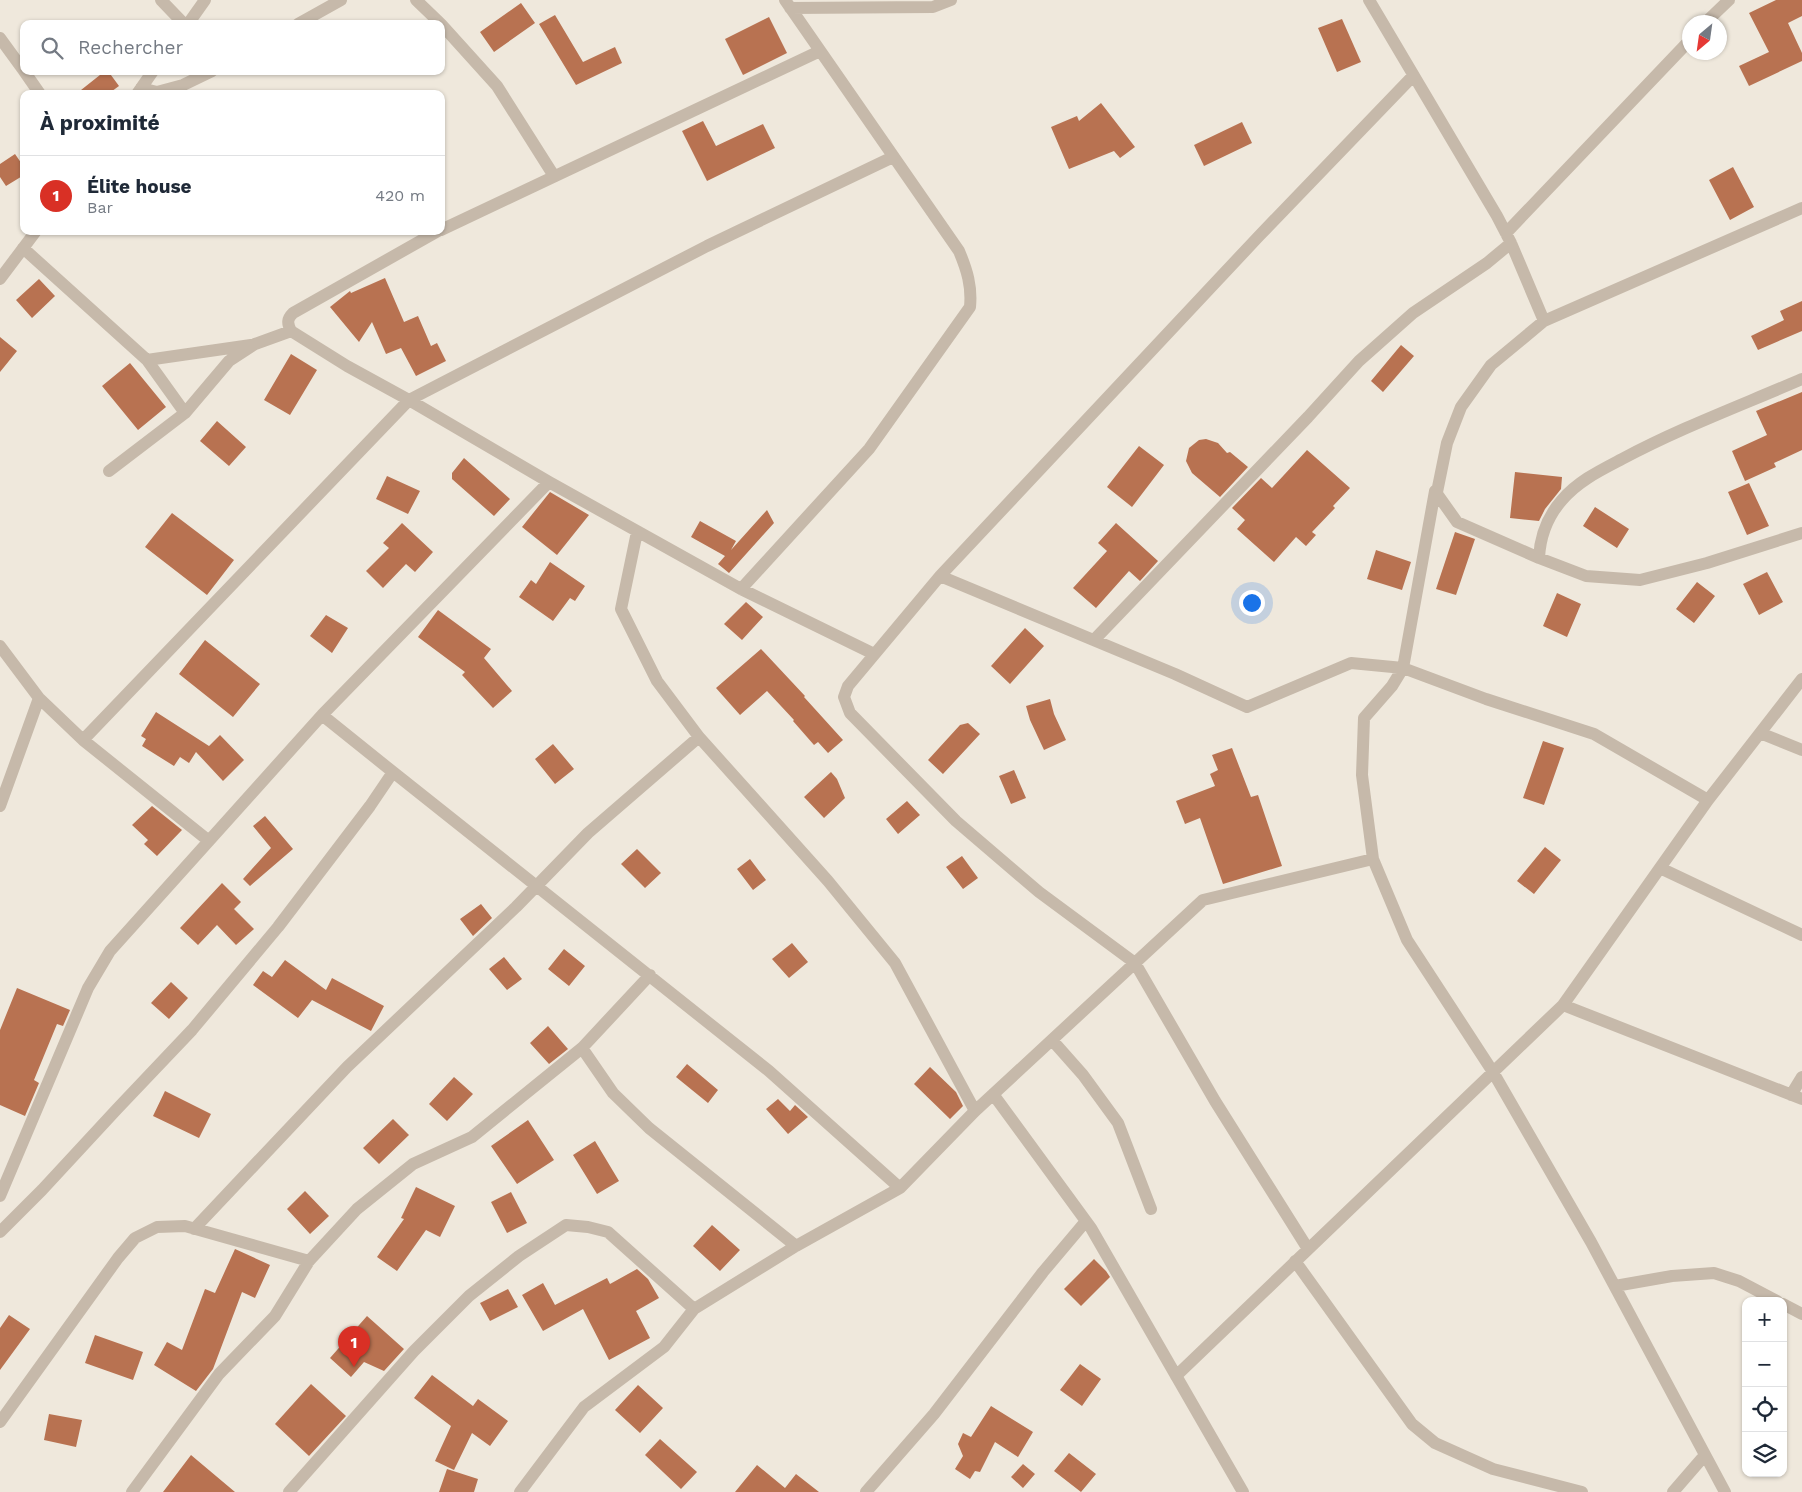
<!DOCTYPE html>
<html lang="fr">
<meta charset="utf-8">
<style>
:root{--surface:#fff;--page:#f6f6f7;--text:#1f2937;--muted:#747a83;--line:#e0e1e3;--accent:#d93025}
body{margin:0;font-family:"Work Sans",sans-serif;background:var(--page);color:var(--text)}
.controls{position:absolute;right:15px;bottom:15px;display:grid;overflow:hidden;border-radius:10px;box-shadow:0 1px 4px #0004}
.controls button{width:45px;height:45px;display:grid;place-items:center;padding:0;border:0;border-bottom:1px solid var(--line);background:var(--surface);color:var(--text);font:25px sans-serif}
.compass{position:absolute;left:1682px;top:15px;width:45px;height:45px;border-radius:50%;background:var(--surface);box-shadow:0 1px 4px #0004;rotate:209deg}
.you{position:absolute;left:1251px;top:602px;width:18px;height:18px;margin:-12px;border:4px solid #fff;border-radius:50%;background:#1a73e8;box-shadow:0 0 0 8px #1a73e833}
.badge{display:grid;place-items:center;width:32px;height:32px;border-radius:50%;background:var(--accent);color:#fff;font-size:16px;font-weight:700}
.pin{position:absolute;translate:-50% -41px;filter:drop-shadow(0 1px 2px #0008)}
.pin::after{content:'';position:absolute;top:26px;width:18px;height:15px;background:inherit;clip-path:polygon(0 0,100% 0,50% 100%)}
.list{margin:0;padding:0;list-style:none}
h2{display:flex;justify-content:space-between;align-items:center;height:65px;margin:0;padding:0 20px;font-size:21px}
h2 small{font-size:16px;font-weight:400;color:var(--muted)}
.list li{display:grid;grid-template-columns:32px 1fr auto;gap:15px;align-items:center;box-sizing:border-box;height:80px;padding:0 20px;border-top:1px solid var(--line)}
.list b{display:block;font-size:19px;white-space:nowrap}
.list p{margin:0;font-size:16px;white-space:nowrap;color:var(--muted)}
.list em{font-size:16px;font-style:normal;color:var(--muted)}
.icon{flex:none;width:28px;height:28px;fill:none;stroke:currentColor;stroke-width:2;stroke-linecap:round;stroke-linejoin:round}
.map{position:relative;flex:none;width:1802px;height:1492px;overflow:hidden}
.search{position:absolute;background:var(--surface);box-shadow:0 1px 4px #0004;left:20px;top:20px;width:425px;height:55px;display:flex;align-items:center;gap:12px;box-sizing:border-box;padding:0 18px;border-radius:10px;color:var(--muted);font-size:19px}
.panel{position:absolute;background:var(--surface);box-shadow:0 1px 4px #0004;left:20px;top:90px;width:425px;height:145px;border-radius:10px}
.map>svg:first-child{display:block}
.building{fill:#b87251}
.lines{fill:none;stroke-linecap:round;stroke-linejoin:round}
.minor{stroke:#c6b9aa;stroke-width:12}
</style>
<div class="map">
<svg width="1802" height="1492" viewBox="0 0 1802 1492">
<rect width="100%" height="100%" fill="#efe8dc"/>
<path class="building" d="M1776,0H1802V16L1788,23L1802,53V61L1749,86L1739,66L1769,52L1749,13Z
M521,3L535,23L494,52L480,32Z
M555,15L583,62L615,47L622,63L576,85L539,24Z
M769,17L787,53L743,75L725,39Z
M1342,19L1361,62L1337,72L1318,28Z
M105,71H108L119,86L108,94H76Z
M1101,103L1135,147L1120,158L1114,151L1069,169L1051,127L1077,116L1079,121Z
M703,121L716,146L763,124L775,148L707,181L682,131Z
M1242,122L1252,143L1204,166L1194,145Z
M15,154L24,167V175L6,186L0,177V164Z
M1733,167L1754,207L1730,220L1709,180Z
M385,278L404,322L418,316L431,346L437,343L446,361L416,376L401,348L386,354L372,322L359,342L330,307L350,291L351,293Z
M39,279L55,296L32,318L16,300Z
M1802,301V331L1758,350L1751,336L1784,320L1780,311Z
M0,337L17,351L0,372Z
M1401,345L1414,356L1383,392L1371,381Z
M291,354L317,370L290,415L264,400Z
M130,363L166,407L138,430L102,386Z
M1802,392V450L1774,463L1776,467L1745,481L1732,451L1767,435L1756,411Z
M217,421L246,447L229,466L200,441Z
M1206,439L1218,443L1227,453L1230,452L1248,467L1220,497L1192,473L1186,461L1189,448L1199,440Z
M1139,446L1164,465L1132,507L1107,487Z
M1307,450L1350,488L1333,506L1335,508L1312,532L1316,535L1306,546L1296,537L1274,562L1237,529L1245,520L1232,508L1261,478L1272,488Z
M464,458L510,499L494,516L452,479V473Z
M1515,472L1562,477L1561,489L1545,509L1539,521L1510,518Z
M387,476L420,491L408,514L376,499Z
M1749,483L1769,526L1747,535L1728,492Z
M550,492L589,515L557,555L522,527Z
M1595,507L1629,529L1617,548L1583,526Z
M767,510L774,523L729,573L718,564L725,556L691,537L700,521L736,541L731,550Z
M172,513L234,560L207,595L145,547Z
M402,523L433,552L415,572L406,564L383,588L366,571L389,548L383,543Z
M1116,523L1158,561L1140,581L1129,571L1096,608L1073,588L1107,551L1098,543Z
M1455,532L1475,539L1456,595L1436,589Z
M1376,550L1411,562L1402,590L1367,579Z
M550,562L585,586L575,601L570,598L553,621L519,597L531,580L536,584Z
M1767,572L1783,602L1759,615L1743,584Z
M1697,582L1715,596L1694,623L1676,609Z
M1557,593L1581,604L1567,637L1543,626Z
M746,602L763,617L742,640L724,624Z
M438,610L491,649L484,658L512,691L493,708L462,675L465,672L418,637Z
M326,615L348,628L332,653L310,636Z
M1025,628L1044,646L1010,684L991,666Z
M205,640L260,684L233,717L179,674Z
M761,649L805,696L804,697L843,740L828,753L818,742L814,745L793,721L794,720L767,691L740,715L716,688Z
M1050,699L1054,714L1066,740L1044,750L1030,720L1026,706Z
M156,712L209,746L220,735L244,760L223,781L196,752L189,763L180,757L174,766L142,746L146,739L141,736Z
M968,723L980,734L943,774L928,760L960,725Z
M1543,741L1564,748L1544,805L1523,798Z
M553,744L574,769L555,784L535,759Z
M1232,748L1251,797L1258,795L1282,866L1223,884L1200,818L1185,824L1176,801L1215,786L1210,774L1218,770L1212,755Z
M1014,770L1026,798L1011,804L999,776Z
M831,772L837,779L845,798L824,818L804,797Z
M907,801L920,815L898,834L886,819Z
M152,806L182,830L157,856L144,844L148,840L132,825Z
M265,816L293,849L250,886L243,879L271,848L253,826Z
M1545,847L1561,860L1534,894L1517,881Z
M637,849L661,873L645,888L621,864Z
M962,856L978,878L963,889L946,867Z
M750,859L766,880L753,890L737,869Z
M222,883L241,902L234,909L254,929L236,945L217,925L198,945L180,928Z
M481,904L492,918L473,936L460,919Z
M792,943L808,962L789,978L772,959Z
M564,949L585,966L569,986L548,969Z
M504,957L522,979L507,990L489,969Z
M285,960L326,990L332,978L384,1006L371,1031L312,1000L298,1018L253,985L263,971L272,977Z
M171,982L188,998L169,1019L151,1003Z
M17,988L70,1010L63,1026L57,1024L34,1080L39,1083L25,1116L0,1105V1030Z
M548,1026L568,1049L549,1064L530,1043Z
M687,1064L718,1090L708,1103L676,1077Z
M930,1067L956,1092L963,1106L950,1119L914,1084Z
M454,1077L473,1094L447,1121L429,1104Z
M165,1091L211,1114L199,1138L153,1116Z
M778,1099L790,1111L795,1105L808,1117L788,1134L766,1109Z
M393,1119L409,1135L379,1164L363,1148Z
M528,1120L554,1160L517,1184L491,1146Z
M595,1141L619,1181L597,1194L573,1155Z
M416,1187L455,1206L440,1237L426,1230L397,1271L377,1257L404,1219L401,1218Z
M305,1191L329,1216L310,1234L287,1209Z
M511,1192L527,1223L507,1233L491,1202Z
M712,1225L740,1250L720,1271L693,1246Z
M235,1249L270,1265L255,1298L242,1292L213,1369L196,1391L154,1365L167,1342L182,1350L205,1289L215,1293Z
M1094,1259L1106,1271L1110,1277L1081,1306L1064,1289Z
M637,1269L648,1279L659,1298L636,1311L650,1338L609,1360L583,1309L543,1331L522,1295L543,1283L555,1305L607,1278L610,1284Z
M508,1289L518,1307L490,1321L480,1303Z
M9,1315L30,1329L0,1370V1328Z
M367,1316L404,1349L384,1371L364,1362L351,1377L330,1358Z
M95,1335L143,1352L133,1380L85,1363Z
M1080,1364L1101,1379L1082,1406L1060,1390Z
M432,1375L473,1406L478,1399L508,1421L490,1446L472,1433L454,1470L435,1461L451,1426L414,1398Z
M311,1384L346,1416L309,1456L275,1424Z
M638,1385L663,1408L640,1433L615,1410Z
M991,1406L1033,1432L1018,1457L995,1442L980,1472L975,1471L970,1479L955,1469L963,1456L958,1444L963,1433L971,1437Z
M49,1414L82,1420L76,1447L44,1440Z
M660,1439L697,1472L681,1489L645,1455Z
M1069,1453L1096,1474L1081,1492L1054,1471Z
M191,1455L235,1492H163Z
M1023,1464L1035,1474L1023,1488L1011,1477Z
M757,1465L785,1488L796,1474L819,1492H735Z
M447,1469L478,1479L474,1492H439Z"/>
<g class="lines">
<path class="minor" d="M161,0L184,24
M416,0L441,24
M1369,0L1497,216L1511,243L1544,321
M790,8L933,7L951,0
M1706,22L1729,0
M188,24L205,0
M298,24L341,0
M441,24L497,86L554,176
M0,38L24,71
M24,71L40,94
M141,88L157,92L183,85L212,71
M137,94L153,71
M1802,208L1544,321L1491,365L1461,407L1447,443L1437,492L1435,491L1457,522L1539,558L1586,576L1640,580L1707,563L1802,533
M441,230L820,51
M438,231L293,313C287,319 287,323 291,331L347,366L409,400L549,482L741,589L874,654
M1506,233L1690,40
M23,248L147,360L185,413
M0,279L36,231
M147,360L251,345
M109,471L185,413L229,361L255,344L291,331
M1435,491L1403,668L1392,686L1364,718L1362,775L1373,859L1407,940L1493,1072L1591,1242L1725,1492
M637,532L621,609L657,681L699,737L828,881L895,963L975,1111
M1539,558C1540,537 1548,516 1562,500C1578,481 1601,470 1622,459C1680,428 1742,405 1802,379
M940,576L1175,674L1247,707L1351,663L1403,668L1486,699L1594,734L1708,800
M741,589L869,449L970,307C972,286 967,270 959,251L785,0
M1094,640L1308,417L1359,361L1413,313L1487,263L1511,243
M0,646L39,698L83,740L209,841
M1760,733L1802,750
M83,740L409,400L707,246L893,157
M393,772L769,1071L900,1188
M0,806L39,698
M1660,868L1802,935
M1563,1005L1802,1099
M1052,1040L1083,1075L1118,1123L1151,1209
M582,1048L613,1093L649,1128L796,1246
M993,1094L1091,1228L1243,1492
M1791,1095L1802,1077
M0,1196L88,988L110,951L322,715L549,482
M194,1229L347,1067L516,907L588,833L699,737
M0,1232L42,1190L117,1109L192,1030L278,927L370,806L393,772L322,715
M1308,1249L1215,1101L1135,963L1039,892L956,821L850,713L844,697L848,686L940,576L1259,236L1413,76
M1295,1261L1412,1424L1435,1443L1493,1469L1582,1492
M1615,1286L1672,1276L1714,1273L1739,1281L1777,1301
M1783,1304L1802,1314
M1176,1376L1563,1005L1708,800L1802,679
M0,1422L118,1258L135,1238L157,1227L185,1226L309,1261
M132,1492L219,1374L275,1316L309,1261L357,1209L413,1164L472,1137L582,1048L650,975
M289,1492L414,1351L469,1296L519,1256L566,1225L588,1227L608,1232L694,1309
M520,1492L584,1407L664,1347L694,1309L796,1246L900,1188L975,1111L1203,900L1373,859
M866,1492L934,1414L1043,1272L1086,1221
M1673,1492L1705,1455"/>
</g>
</svg>
<div class="controls">
<button>+</button>
<button>−</button>
<button><svg class="icon" aria-label="locate" viewBox="0 0 24 24"><circle cx="12" cy="12" r="6"/><path d="M12 2v4M12 18v4M2 12h4M18 12h4"/></svg></button>
<button><svg class="icon" aria-label="layers" viewBox="0 0 24 24"><path d="M12 4l9 5-9 5-9-5zM3 14l9 5 9-5"/></svg></button>
</div>
<svg class="compass" viewBox="-18 -18 36 36"><path d="M0-13l5 13h-10z" fill="#e53935"/><path d="M0 13l5-13h-10z" fill="#747a83"/></svg>
<div class="you"></div>
<div class="pin badge" style="left:354px;top:1367px">1</div>
<div class="search"><svg class="icon" aria-label="search" viewBox="0 0 24 24"><circle cx="10" cy="10" r="6"/><path d="M15 15l6 6"/></svg>Rechercher</div>
<section class="panel">
<h2>À proximité<small></small></h2>
<ul class="list">
<li><span class="badge">1</span><div><b>Élite house</b><p>Bar</p></div><em>420 m</em></li>
</ul>
</section>
</div>
